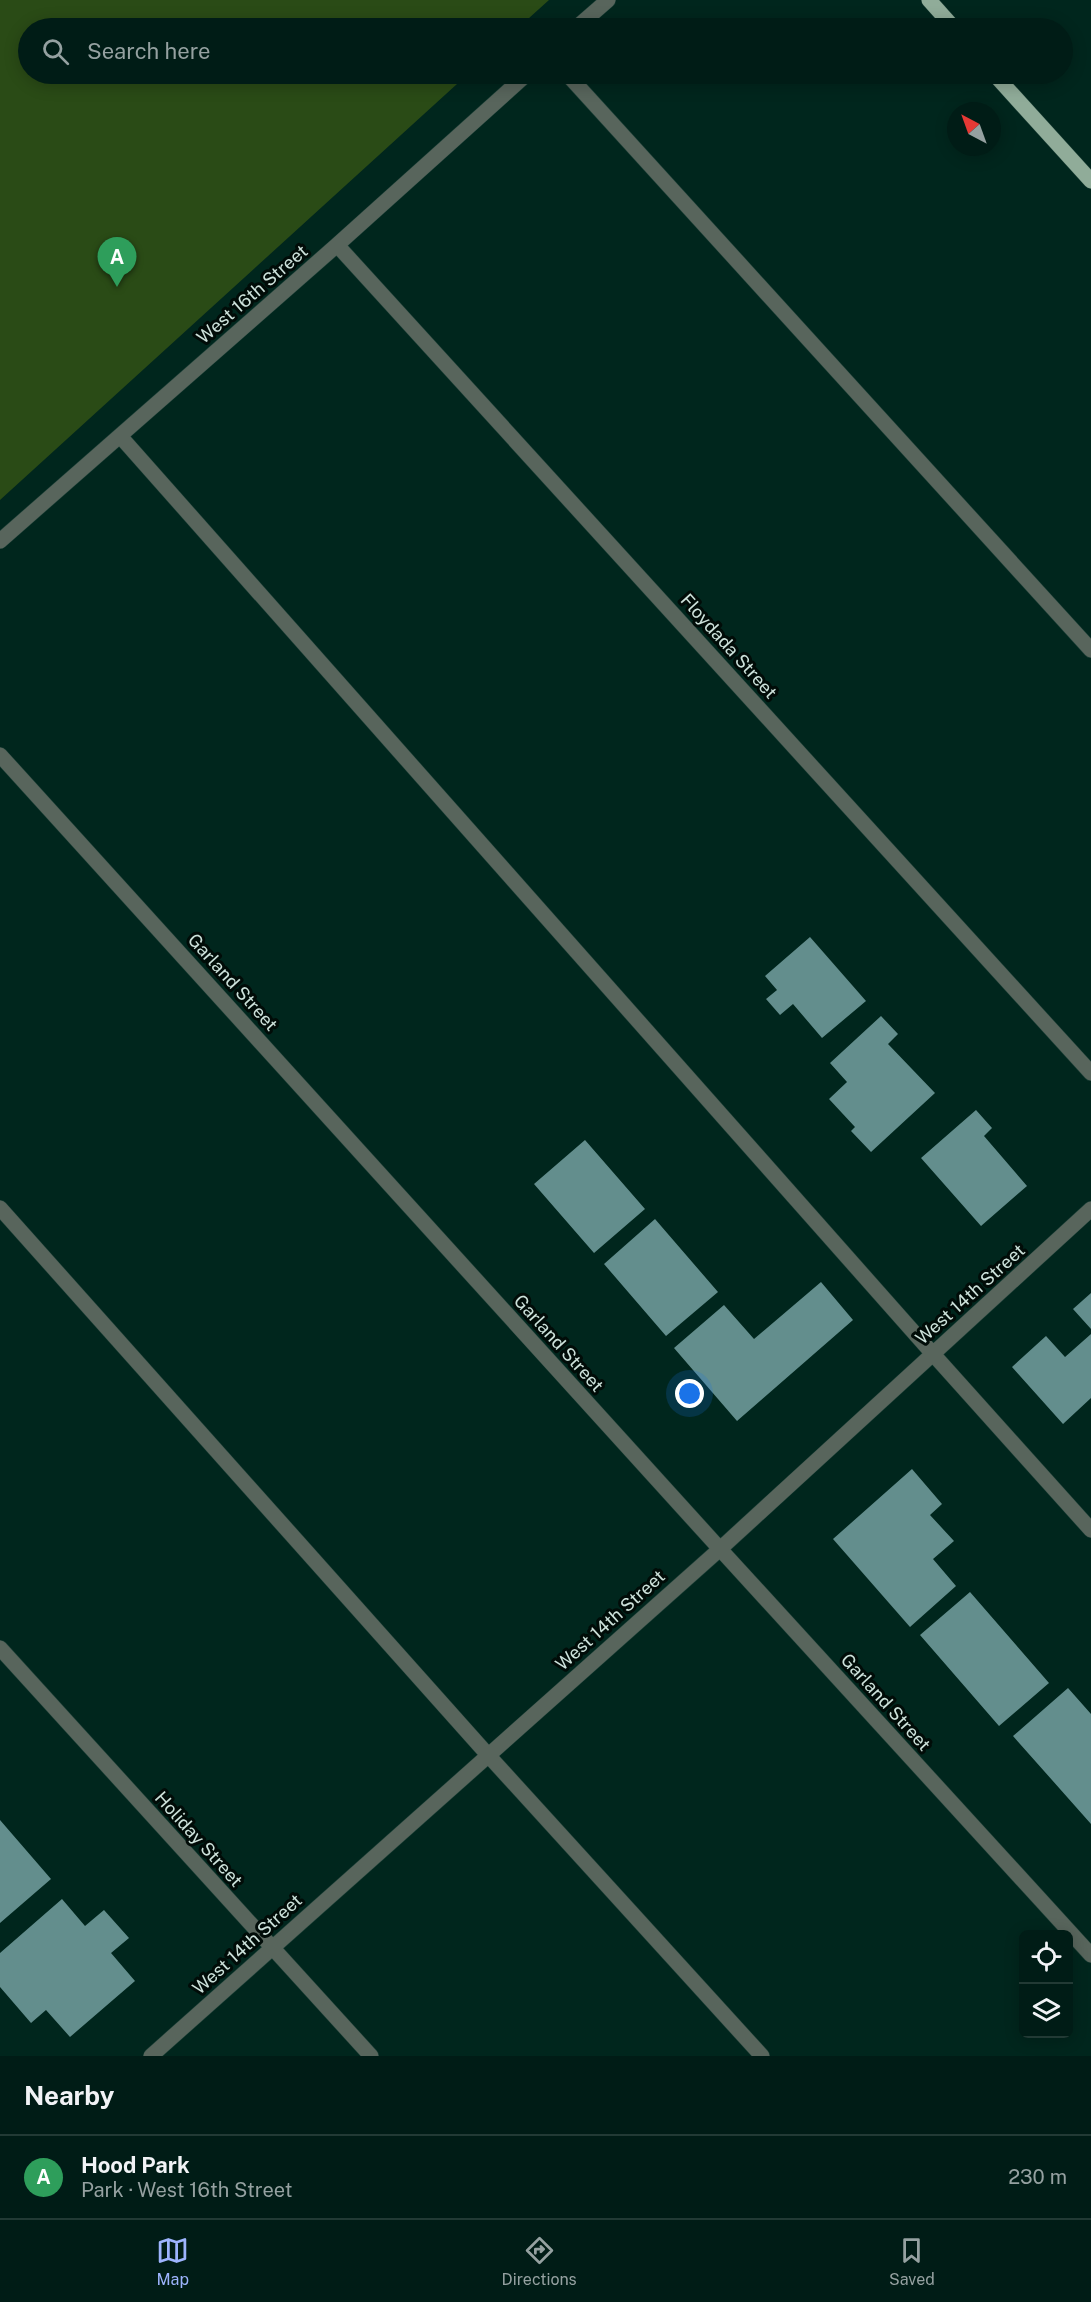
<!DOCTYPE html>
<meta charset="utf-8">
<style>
:root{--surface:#001c16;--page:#0a251f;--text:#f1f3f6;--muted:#95a1a1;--line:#223a35;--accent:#9db4fd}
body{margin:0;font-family:"Public Sans",sans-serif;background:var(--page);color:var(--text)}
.controls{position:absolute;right:18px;bottom:18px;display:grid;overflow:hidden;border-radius:9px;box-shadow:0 3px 15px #0003}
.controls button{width:54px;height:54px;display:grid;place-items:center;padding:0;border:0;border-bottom:2px solid var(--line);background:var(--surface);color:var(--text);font:30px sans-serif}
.compass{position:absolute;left:947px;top:102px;width:54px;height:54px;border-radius:50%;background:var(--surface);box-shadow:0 3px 15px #0003;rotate:319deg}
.you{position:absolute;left:690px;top:1394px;width:21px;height:21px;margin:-15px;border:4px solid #fff;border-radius:50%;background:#1a73e8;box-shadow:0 0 0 9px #1a73e833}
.badge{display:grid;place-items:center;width:39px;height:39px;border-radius:50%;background:var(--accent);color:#fff;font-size:20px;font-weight:700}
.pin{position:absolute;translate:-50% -50px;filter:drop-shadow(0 2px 3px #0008)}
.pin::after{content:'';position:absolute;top:32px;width:21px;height:18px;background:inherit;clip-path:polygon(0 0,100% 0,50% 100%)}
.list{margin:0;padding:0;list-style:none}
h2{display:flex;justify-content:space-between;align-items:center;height:78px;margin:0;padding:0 24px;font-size:26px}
h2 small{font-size:20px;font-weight:400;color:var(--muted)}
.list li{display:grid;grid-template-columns:39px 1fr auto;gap:18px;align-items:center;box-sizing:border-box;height:84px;padding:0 24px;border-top:2px solid var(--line)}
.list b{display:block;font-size:22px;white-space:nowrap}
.list p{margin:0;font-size:20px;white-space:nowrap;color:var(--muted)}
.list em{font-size:20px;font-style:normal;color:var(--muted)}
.icon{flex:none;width:33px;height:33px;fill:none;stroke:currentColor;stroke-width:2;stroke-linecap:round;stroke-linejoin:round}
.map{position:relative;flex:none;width:1091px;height:2056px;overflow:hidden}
.search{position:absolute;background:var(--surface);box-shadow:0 3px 15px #0003;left:18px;right:18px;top:18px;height:66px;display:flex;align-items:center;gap:15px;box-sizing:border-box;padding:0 21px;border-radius:33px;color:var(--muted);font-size:22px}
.sheet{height:162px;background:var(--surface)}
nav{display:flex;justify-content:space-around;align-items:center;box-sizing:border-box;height:84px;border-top:2px solid var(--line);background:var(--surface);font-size:16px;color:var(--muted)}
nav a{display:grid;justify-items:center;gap:3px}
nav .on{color:var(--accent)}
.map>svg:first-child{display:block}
.green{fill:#2a4b16}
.building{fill:#638e8d}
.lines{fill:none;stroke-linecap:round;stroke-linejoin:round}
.minor-casing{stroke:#1d4038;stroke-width:16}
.major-casing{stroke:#1d4038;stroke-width:16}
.minor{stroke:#58655c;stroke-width:15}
.major{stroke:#90ac99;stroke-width:15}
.labels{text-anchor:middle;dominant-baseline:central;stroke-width:6;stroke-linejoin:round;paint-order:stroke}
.street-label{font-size:18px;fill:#cde2db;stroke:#010c08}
</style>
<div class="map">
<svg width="1091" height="2056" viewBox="0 0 1091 2056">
<rect width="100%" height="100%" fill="#00261d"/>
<path class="green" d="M0,0H549L518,28H28V74H468L0,500Z"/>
<path class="building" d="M810,937L866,1001L822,1038L793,1004L780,1015L766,999L777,990L765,976Z
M881,1016L898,1034L888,1044L935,1093L871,1152L851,1131L855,1127L829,1099L847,1082L830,1063Z
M976,1110L992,1128L984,1136L1027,1186L981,1226L921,1158Z
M585,1140L645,1209L594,1253L534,1184Z
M655,1219L718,1292L666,1336L604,1264Z
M821,1282L853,1320L737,1421L674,1348L724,1305L754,1339Z
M1091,1293V1329L1073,1309Z
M1091,1334V1398L1063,1424L1012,1367L1046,1336L1065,1357Z
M912,1469L942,1504L930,1515L954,1541L933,1559L956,1586L910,1627L833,1539Z
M970,1592L1049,1683L999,1726L920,1635Z
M1068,1688L1091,1714V1824L1013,1736Z
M0,1820L51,1879L0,1923Z
M62,1899L85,1926L104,1910L129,1938L111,1953L135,1981L70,2037L46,2010L31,2023L0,1987V1953Z"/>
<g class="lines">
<g class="minor-casing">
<path id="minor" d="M576,28L608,0
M567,74L1091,650
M337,245L1091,1073
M120,436L933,1354L1091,1530
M0,541L337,245L527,74
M0,755L720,1549L1091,1955
M0,1208L488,1755L762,2056
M0,1648L371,2056
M151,2056L720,1549L1091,1209"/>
</g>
<g class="major-casing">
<path id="major" d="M929,0L954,28
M994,74L1091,181"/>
</g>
<use href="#minor" class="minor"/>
<use href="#major" class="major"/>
</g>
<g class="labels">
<g class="street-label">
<text transform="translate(252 294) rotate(-41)">West 16th Street</text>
<text transform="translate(729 646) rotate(48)">Floydada Street</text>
<text transform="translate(233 982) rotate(48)">Garland Street</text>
<text transform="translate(970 1294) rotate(-42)">West 14th Street</text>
<text transform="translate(559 1343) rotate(48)">Garland Street</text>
<text transform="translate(610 1620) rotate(-42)">West 14th Street</text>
<text transform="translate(886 1702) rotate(48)">Garland Street</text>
<text transform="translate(199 1839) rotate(48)">Holiday Street</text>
<text transform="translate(247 1944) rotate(-42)">West 14th Street</text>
</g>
</g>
</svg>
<div class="controls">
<button><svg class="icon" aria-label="locate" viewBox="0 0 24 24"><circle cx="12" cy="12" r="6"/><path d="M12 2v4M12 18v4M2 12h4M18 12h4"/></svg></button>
<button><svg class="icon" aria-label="layers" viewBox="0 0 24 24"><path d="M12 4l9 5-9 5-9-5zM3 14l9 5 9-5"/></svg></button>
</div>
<svg class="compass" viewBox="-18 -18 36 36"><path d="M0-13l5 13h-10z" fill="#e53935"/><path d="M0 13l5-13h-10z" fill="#95a1a1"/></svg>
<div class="you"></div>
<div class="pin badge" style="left:117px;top:287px;background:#2e9e5b">A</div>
<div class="search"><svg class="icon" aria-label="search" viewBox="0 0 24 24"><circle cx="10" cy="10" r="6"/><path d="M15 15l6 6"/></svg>Search here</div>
</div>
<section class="sheet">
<h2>Nearby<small></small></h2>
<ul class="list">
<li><span class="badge" style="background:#2e9e5b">A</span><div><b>Hood Park</b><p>Park · West 16th Street</p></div><em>230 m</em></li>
</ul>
</section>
<nav>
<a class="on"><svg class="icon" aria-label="map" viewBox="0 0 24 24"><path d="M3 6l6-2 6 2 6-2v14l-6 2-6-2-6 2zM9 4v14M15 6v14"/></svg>Map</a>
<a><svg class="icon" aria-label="directions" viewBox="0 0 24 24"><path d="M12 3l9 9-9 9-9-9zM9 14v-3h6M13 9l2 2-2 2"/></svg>Directions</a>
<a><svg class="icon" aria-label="saved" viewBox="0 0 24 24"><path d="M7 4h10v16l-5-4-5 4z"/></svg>Saved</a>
</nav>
